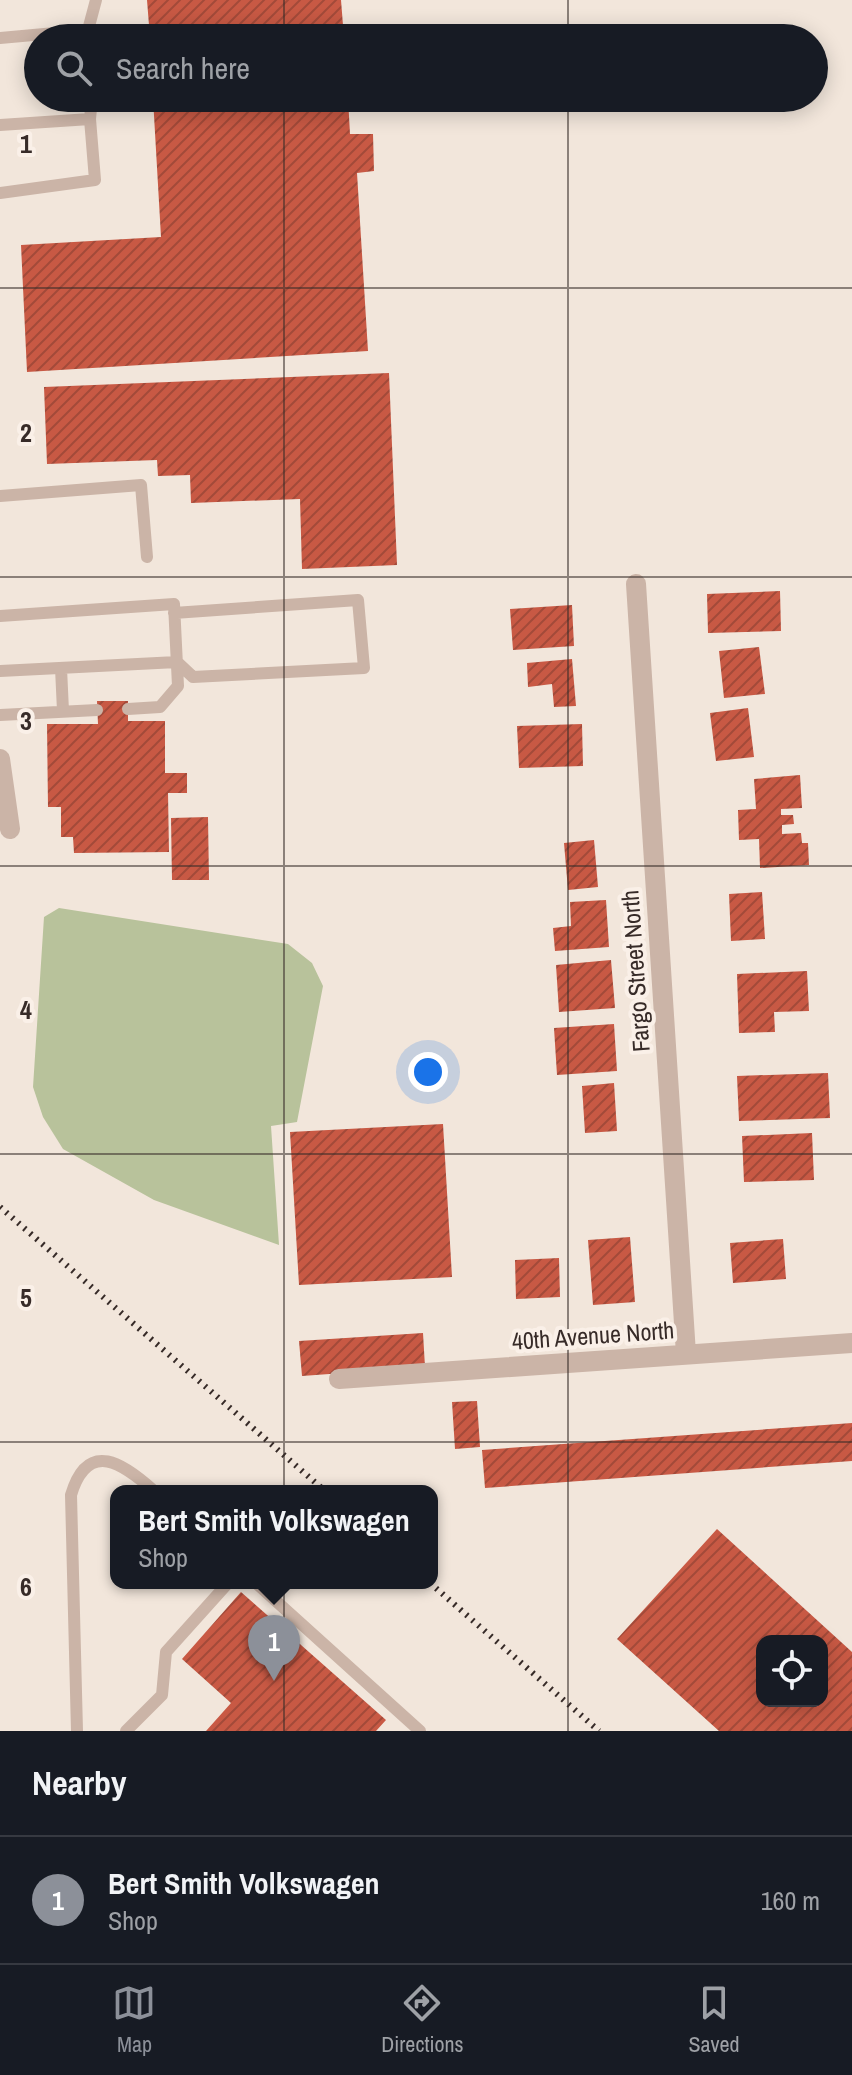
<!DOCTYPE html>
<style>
:root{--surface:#171b24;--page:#20242c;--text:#f1f3f6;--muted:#9ea1a6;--line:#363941;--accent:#8c9099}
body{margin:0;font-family:"Archivo Narrow",sans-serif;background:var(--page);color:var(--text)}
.controls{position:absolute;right:24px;bottom:24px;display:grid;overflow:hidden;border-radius:16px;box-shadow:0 4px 20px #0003}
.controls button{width:72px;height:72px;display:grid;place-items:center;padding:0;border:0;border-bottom:2px solid var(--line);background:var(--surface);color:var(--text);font:40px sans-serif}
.you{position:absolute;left:428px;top:1072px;width:28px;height:28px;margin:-20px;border:6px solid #fff;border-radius:50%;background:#1a73e8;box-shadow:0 0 0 12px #1a73e833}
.badge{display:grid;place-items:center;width:52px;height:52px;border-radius:50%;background:var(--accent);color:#fff;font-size:26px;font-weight:700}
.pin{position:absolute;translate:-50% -66px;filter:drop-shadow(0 2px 4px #0008)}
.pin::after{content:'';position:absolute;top:42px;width:28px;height:24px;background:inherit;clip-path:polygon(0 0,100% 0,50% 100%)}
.popup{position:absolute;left:110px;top:1485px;width:328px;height:104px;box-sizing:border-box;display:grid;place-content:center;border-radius:16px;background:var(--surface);filter:drop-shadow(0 2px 6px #0005);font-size:26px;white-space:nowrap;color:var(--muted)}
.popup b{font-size:30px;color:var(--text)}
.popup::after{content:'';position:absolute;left:50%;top:100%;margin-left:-16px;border:16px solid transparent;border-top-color:var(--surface)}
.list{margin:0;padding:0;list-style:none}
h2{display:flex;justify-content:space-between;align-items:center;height:104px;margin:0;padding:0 32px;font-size:34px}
h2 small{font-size:26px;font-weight:400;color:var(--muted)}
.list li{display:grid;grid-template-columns:52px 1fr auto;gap:24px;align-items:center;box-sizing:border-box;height:128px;padding:0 32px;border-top:2px solid var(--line)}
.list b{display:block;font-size:30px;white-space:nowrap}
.list p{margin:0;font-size:26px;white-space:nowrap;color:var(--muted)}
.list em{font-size:26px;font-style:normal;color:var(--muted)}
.icon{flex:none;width:44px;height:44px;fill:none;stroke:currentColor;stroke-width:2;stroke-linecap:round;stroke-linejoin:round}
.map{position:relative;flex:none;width:852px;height:1731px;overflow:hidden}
.search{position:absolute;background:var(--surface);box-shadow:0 4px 20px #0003;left:24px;right:24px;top:24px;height:88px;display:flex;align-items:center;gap:20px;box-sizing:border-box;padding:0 28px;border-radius:44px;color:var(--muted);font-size:30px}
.sheet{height:232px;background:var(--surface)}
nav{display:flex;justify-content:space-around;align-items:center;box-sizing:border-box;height:112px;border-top:2px solid var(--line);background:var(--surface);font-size:22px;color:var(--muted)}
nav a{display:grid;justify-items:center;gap:4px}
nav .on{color:var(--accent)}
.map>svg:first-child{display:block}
.pitch{fill:#b8c29b}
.building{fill:url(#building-hatch);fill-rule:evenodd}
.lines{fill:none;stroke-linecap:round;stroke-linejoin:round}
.service{stroke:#cbb4a7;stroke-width:12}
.minor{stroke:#cbb4a7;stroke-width:20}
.rail{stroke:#372b28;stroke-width:6;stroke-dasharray:2 6;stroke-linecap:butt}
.grid{fill:none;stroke:#372b28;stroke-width:2;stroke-opacity:0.55}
.labels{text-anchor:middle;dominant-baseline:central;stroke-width:8;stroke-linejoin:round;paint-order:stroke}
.street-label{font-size:24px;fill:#372b28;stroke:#faf0e8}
.grid-label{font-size:26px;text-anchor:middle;font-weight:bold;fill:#372b28;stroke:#faf0e8;stroke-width:8;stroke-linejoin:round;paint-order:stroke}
</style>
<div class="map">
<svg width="852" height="1731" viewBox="0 0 852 1731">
<defs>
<pattern id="building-hatch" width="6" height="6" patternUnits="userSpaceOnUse" patternTransform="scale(2)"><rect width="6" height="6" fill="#c85944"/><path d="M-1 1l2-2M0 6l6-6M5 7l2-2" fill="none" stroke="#a34a39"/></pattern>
</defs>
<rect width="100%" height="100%" fill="#f2e6db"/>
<path class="pitch" d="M59,908L288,944L312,963L323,986L297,1122L271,1126L279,1245L154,1200L63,1149L43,1117L33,1087L44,917Z"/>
<path class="building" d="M147,0H341L344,38H150Z
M153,98H348L350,134H373L374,171L357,173L368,351L27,372L21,245L161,237Z
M389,373L397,565L302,569L300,499L191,503L190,475L158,476L157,460L47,464L44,387Z
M780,591L781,631L708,633L707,594Z
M572,605L574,646L513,650L510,609Z
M759,647L765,694L724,698L719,651Z
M572,659L576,706L554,707L552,684L528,687L527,663Z
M97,701H128V721H165V773H187V793H168L169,852L74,853L73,837H61V807H48L47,724H98Z
M748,708L754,757L716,761L710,713Z
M582,724L583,766L519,768L517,726Z
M800,775L802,808L781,809V815H793L794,824L782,825V834L801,833L802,843H808L809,865L760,868L759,839L739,840L738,810L756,809L754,779Z
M208,817L209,880H172L171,818Z
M594,840L598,887L568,890L564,843Z
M762,892L765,939L731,941L729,894Z
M606,900L609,947L555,951L553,928L571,926L570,902Z
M611,960L615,1008L559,1012L556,965Z
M807,971L809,1011L774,1012L775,1032L739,1033L737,974Z
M614,1024L617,1071L557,1075L554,1028Z
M828,1073L830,1118L739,1121L737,1076Z
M614,1083L617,1131L585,1133L582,1086Z
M443,1124L452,1277L299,1285L290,1132Z
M812,1133L814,1180L744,1182L742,1136Z
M630,1237L635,1302L593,1305L588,1240Z
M783,1239L786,1279L733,1283L730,1243Z
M559,1258L560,1297L516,1299L515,1260Z
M423,1333L425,1367L302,1376L299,1341Z
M477,1401L480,1447L455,1449L452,1402Z
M852,1423V1461L485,1488L482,1450Z
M717,1529L852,1652V1731H719L617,1639ZM762,1641H822V1701H762Z
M241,1592L386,1720L376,1731H206L231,1703L182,1659Z"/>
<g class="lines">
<path class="service" d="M88,30L96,0
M0,38L88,30L89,38
M0,125L90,119L92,98
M0,193L95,180L90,119
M0,496L141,485L147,557
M0,616L174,604L178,686L160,707L128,709
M61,668L63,711
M0,671L177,662L193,677L364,668L358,600L174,613
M0,715L97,710
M256,1583L420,1731
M77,1731L71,1495C88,1438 124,1464 154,1491
M126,1731L162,1695L166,1652L228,1583"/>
<path class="minor" d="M636,584L686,1354
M0,759L10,829
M339,1379L852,1343"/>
<path class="rail" d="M0,1207L325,1491
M430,1583L599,1731"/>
</g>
<path class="grid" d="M284,0V38M568,0V38M284,98V1731M568,98V1731M0,288H852M0,577H852M0,866H852M0,1154H852M0,1442H852"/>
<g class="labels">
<g class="street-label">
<text transform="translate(635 971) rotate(-94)">Fargo Street North</text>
<text transform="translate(593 1335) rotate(-4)">40th Avenue North</text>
</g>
</g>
<g class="grid-label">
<text x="26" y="153">1</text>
<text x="26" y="442">2</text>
<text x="26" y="730">3</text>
<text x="26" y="1019">4</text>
<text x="26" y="1307">5</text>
<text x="26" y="1596">6</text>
</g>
</svg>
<div class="controls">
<button><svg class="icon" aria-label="locate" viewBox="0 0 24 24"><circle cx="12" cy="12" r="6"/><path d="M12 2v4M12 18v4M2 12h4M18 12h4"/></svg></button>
</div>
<div class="you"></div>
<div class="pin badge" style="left:274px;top:1681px">1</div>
<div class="popup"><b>Bert Smith Volkswagen</b>Shop</div>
<div class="search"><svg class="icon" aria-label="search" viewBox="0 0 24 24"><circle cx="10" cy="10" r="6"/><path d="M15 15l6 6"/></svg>Search here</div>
</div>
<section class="sheet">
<h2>Nearby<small></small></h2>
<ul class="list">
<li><span class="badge">1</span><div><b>Bert Smith Volkswagen</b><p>Shop</p></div><em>160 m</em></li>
</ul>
</section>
<nav>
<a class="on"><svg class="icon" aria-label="map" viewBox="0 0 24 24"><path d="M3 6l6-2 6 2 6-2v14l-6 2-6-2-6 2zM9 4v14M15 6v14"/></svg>Map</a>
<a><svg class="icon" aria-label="directions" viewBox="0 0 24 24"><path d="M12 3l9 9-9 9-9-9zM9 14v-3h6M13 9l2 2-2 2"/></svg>Directions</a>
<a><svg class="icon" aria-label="saved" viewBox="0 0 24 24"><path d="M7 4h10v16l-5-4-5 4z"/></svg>Saved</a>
</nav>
